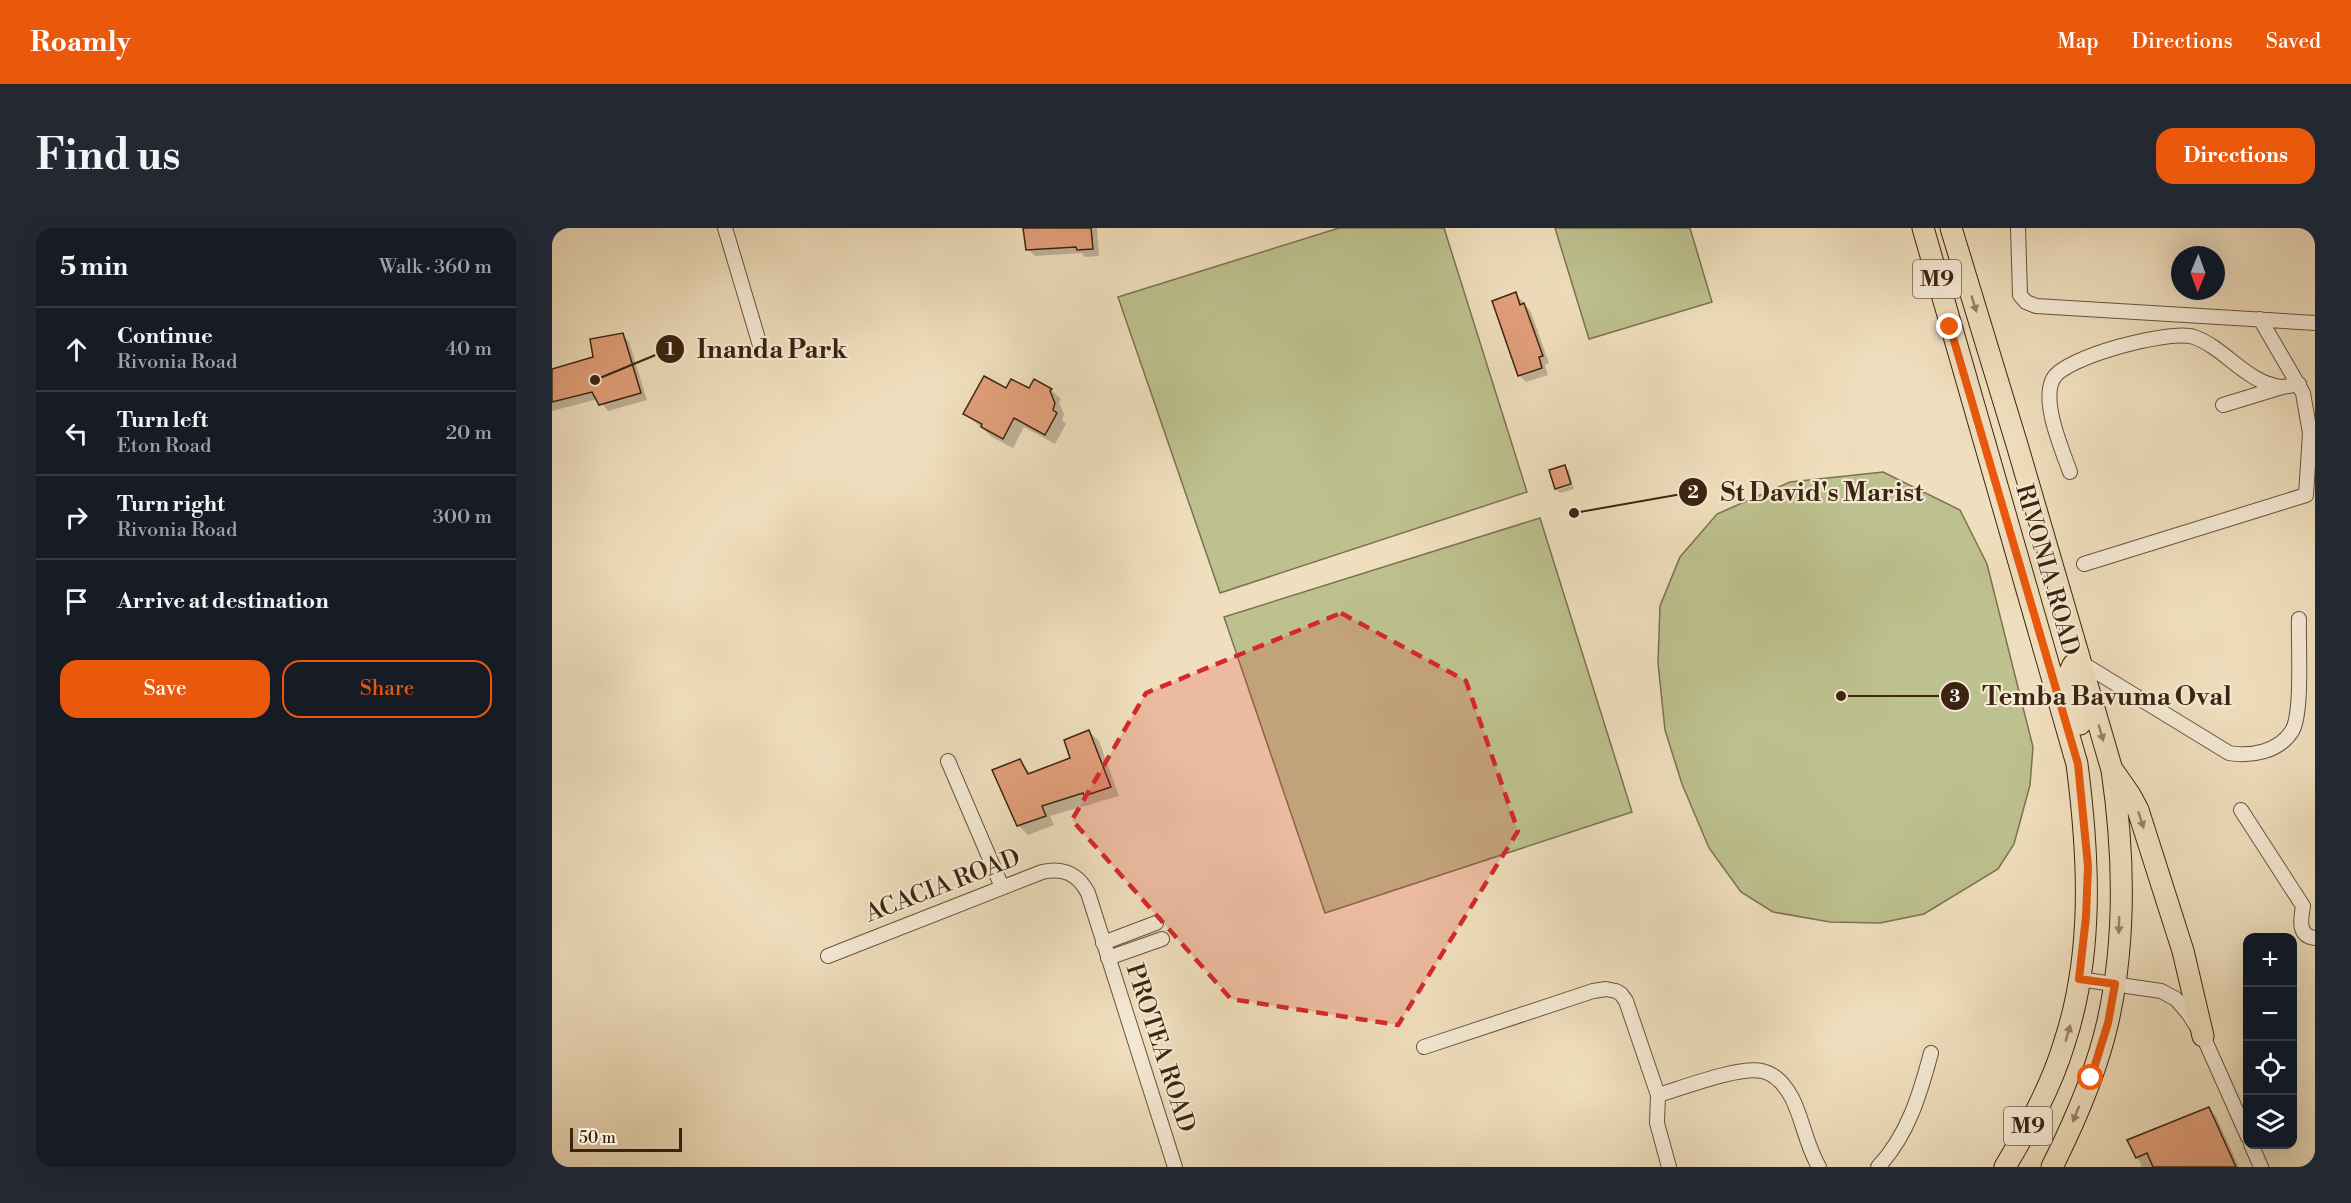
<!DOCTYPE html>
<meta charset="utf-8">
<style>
:root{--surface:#171b24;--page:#242831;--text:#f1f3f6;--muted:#9ea1a6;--line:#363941;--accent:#ea580c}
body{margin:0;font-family:"Libre Bodoni",serif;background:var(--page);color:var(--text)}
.controls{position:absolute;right:18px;bottom:18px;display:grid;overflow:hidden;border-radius:12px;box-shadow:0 6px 24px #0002}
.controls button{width:54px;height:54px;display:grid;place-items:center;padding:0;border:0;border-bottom:2px solid var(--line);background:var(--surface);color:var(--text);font:30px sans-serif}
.compass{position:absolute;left:1619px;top:18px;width:54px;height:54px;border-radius:50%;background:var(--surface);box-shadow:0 6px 24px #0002;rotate:181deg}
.scale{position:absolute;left:18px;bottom:15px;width:112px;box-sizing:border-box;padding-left:6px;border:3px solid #3c2410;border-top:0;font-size:16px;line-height:21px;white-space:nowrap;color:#3c2410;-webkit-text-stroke:4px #f5ead5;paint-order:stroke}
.stop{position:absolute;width:18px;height:18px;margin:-14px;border:4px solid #ea580c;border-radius:50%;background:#fff}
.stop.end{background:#ea580c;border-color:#fff;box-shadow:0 2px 6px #0008}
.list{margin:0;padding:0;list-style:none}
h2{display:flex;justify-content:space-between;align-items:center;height:78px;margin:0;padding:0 24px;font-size:26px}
h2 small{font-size:20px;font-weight:400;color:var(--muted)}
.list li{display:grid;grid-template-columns:39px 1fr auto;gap:18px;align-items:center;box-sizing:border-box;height:84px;padding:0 24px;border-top:2px solid var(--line)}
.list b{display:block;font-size:22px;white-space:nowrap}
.list p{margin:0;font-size:20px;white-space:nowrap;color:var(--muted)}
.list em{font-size:20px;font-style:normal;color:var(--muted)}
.actions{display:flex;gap:12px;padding:18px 24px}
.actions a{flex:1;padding:14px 0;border:2px solid var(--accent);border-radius:18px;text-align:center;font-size:21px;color:var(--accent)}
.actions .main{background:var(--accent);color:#fff}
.icon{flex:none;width:33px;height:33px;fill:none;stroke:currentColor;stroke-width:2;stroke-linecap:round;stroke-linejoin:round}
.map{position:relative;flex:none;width:1763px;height:939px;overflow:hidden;border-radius:18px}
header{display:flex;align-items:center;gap:36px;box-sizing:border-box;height:84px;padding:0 30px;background:var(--accent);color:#fff}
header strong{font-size:28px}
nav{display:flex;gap:33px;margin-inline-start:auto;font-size:21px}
.intro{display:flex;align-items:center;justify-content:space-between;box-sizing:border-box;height:144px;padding:0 36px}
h1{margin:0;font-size:42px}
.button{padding:15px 27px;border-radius:18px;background:var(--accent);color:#fff;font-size:21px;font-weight:700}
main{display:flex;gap:36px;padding:0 36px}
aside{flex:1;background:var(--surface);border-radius:18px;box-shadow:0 6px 24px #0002}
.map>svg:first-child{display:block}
.green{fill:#bdc18f;stroke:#7c7250;stroke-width:1.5}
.shadow{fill:#0003}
.building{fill:#e3a07a;stroke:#3c2410;stroke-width:1.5}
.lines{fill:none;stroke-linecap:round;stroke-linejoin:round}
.street-casing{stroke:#69533c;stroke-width:16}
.primary-casing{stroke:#3c2410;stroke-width:23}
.street{stroke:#f5ead5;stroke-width:14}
.primary{stroke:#f0dfbe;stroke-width:21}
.oneway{fill:#968267}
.route{stroke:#ea580c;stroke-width:8}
.marked{fill:#d62828;fill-opacity:0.2;stroke:#d62828;stroke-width:4.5;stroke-dasharray:12 8;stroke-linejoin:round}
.labels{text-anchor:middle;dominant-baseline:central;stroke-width:4.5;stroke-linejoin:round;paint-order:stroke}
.shield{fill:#f5ead5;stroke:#745f4b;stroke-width:1.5}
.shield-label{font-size:22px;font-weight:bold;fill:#3c2410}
.street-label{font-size:24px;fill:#3c2410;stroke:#f5ead5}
.leader{fill:none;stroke:#3c2410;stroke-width:2}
.callout-dot{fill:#3c2410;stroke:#f5ead5;stroke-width:2}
.mark-label{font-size:18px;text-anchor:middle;font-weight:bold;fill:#fff}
.callout-label{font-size:26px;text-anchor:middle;font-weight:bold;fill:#3c2410;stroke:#f5ead5;stroke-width:4.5;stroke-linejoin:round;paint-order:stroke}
</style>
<header>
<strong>Roamly</strong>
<nav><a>Map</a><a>Directions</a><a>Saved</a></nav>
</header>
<div class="intro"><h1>Find us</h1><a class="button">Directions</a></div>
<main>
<aside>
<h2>5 min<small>Walk · 360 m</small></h2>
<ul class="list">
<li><svg class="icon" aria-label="ahead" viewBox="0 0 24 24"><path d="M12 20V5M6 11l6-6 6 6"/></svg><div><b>Continue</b><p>Rivonia Road</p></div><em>40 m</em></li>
<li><svg class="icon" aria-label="left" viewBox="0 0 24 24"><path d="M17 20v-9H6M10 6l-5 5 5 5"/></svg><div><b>Turn left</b><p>Eton Road</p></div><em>20 m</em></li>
<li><svg class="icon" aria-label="right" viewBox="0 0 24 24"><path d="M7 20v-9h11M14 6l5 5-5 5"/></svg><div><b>Turn right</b><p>Rivonia Road</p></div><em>300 m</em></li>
<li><svg class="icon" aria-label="arrive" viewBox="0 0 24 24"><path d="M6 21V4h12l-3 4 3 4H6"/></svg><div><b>Arrive at destination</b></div></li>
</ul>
<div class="actions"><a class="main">Save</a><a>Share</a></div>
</aside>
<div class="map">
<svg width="1763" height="939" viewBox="0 0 1763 939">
<rect width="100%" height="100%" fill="#f0dfbe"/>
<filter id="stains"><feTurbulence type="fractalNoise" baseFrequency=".00333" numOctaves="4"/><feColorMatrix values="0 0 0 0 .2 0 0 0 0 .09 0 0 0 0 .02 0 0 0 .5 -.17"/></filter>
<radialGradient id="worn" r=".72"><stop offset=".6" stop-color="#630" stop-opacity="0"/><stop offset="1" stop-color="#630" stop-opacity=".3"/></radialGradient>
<path class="green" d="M787,0H892L975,264L668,365L566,69Z
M1003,0H1138L1160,74L1037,111Z
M1331,244L1408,282L1435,336L1481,519L1478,557L1462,616L1446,641L1372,686L1328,695L1278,694L1221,684L1189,664L1157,620L1130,556L1113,502L1106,435L1108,378L1128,329L1165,286L1238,254Z
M988,290L1080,584L773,685L672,389Z"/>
<path class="shadow" d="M473,0H545L547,28L533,29L530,25L483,28L476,21Z
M964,66L979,84L997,135L993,137L996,147L974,154L967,147Z
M70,107L77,114L95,172L56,183L46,171L0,183V142L43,130Z
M454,162H499L509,171L507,174L512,186L510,192L514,196L503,216L472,199L461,220L440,209L413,185Z
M1012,238L1017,243L1020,254L1005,259V261L1004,260Z
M1021,257L1022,261L1008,265L1005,262Z
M537,504L547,513L567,568L498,588L502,597L476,607L466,597L468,533L479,546L519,531Z
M1657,881L1664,888L1687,939H1590L1577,913Z"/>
<path class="building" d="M471,0H539L541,21L525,22L524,19L474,22Z
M964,64L968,77L972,75L991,128L987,129L990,140L966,148L940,73Z
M71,105L89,165L47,177L40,164L0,174V141L41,129L38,111Z
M432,148L454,160L459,151L477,160L482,151L500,161L498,163L503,175L501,182L505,185L493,207L462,190L451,211L429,199L430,196L411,186Z
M1013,237L1019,256L1003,261L997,242Z
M537,502L559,559L532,568L531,565L490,578L494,588L465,598L440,542L468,531L476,546L518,530L512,512Z
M1657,879L1684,939H1601L1595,925L1584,930L1575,912Z"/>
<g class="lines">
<g class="street-casing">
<path id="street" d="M173,0L210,124
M1466,0L1468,67L1474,74L1484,78L1763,95
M1671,177L1730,159
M1518,244C1510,221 1489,174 1501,151C1512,129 1618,101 1642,109C1673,120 1695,155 1729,159C1734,159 1741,157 1747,156
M1532,336L1754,267L1758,205L1751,165L1708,91
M1528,434L1677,525C1698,529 1727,524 1740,503C1751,485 1746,415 1747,391
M396,533L450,659
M1689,582L1751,678C1749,691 1745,708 1763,710
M551,715L604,695
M276,728L490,644C512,639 526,646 536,665L623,939
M556,730L610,711
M1527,751L1609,763L1624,771L1636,785L1651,808L1696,909
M872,819L1041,763L1054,761L1064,763L1069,766L1074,773L1106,867L1105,895L1117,939
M1106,867C1130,860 1187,838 1210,843C1224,846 1233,857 1240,870C1251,892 1254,917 1267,939
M1699,916L1709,939
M1326,939C1356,907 1368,866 1379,825"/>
</g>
<g class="primary-casing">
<path id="primary" d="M1371,0L1525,536C1537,629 1542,726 1512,816C1499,859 1476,900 1453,939
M1399,0L1466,220L1560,542C1572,624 1574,712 1556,793C1545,843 1523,893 1500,939
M1528,496L1516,448L1521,437L1528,434
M1562,544L1578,567L1586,582L1631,723L1651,808"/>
</g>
<use href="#street" class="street"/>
<use href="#primary" class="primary"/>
</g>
<defs><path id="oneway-solid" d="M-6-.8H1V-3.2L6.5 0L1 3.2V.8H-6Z" transform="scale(1.5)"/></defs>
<g class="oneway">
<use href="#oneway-solid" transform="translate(1422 76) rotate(73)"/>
<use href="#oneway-solid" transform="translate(1549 505) rotate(74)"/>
<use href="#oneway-solid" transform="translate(1589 592) rotate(72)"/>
<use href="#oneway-solid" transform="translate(1567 697) rotate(91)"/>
<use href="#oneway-solid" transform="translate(1516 805) rotate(-74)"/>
<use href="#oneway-solid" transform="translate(1524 886) rotate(112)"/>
</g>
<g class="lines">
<path class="route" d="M1398,99L1526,536L1536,638L1534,689L1527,751L1563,756L1556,795L1539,850"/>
</g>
<path class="marked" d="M789,385L914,453L966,603L846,797L679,771L520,592L594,465Z"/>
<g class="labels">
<g class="shield">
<rect x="1361" y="32" width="48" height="38" rx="4.5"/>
<rect x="1452" y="879" width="48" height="38" rx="4.5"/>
</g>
<g class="shield-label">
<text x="1385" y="51">M9</text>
<text x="1476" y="898">M9</text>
</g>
<g class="street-label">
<text transform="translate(1495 342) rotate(74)">RIVONIA ROAD</text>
<text transform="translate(391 658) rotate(-21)">ACACIA ROAD</text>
<text transform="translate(608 820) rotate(72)">PROTEA ROAD</text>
</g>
</g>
<path class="leader" d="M43 152L118 121M1022 285L1141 264M1289 468L1403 468"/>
<g class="callout-dot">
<circle cx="43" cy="152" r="6"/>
<circle cx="1022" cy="285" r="6"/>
<circle cx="1289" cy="468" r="6"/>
<circle cx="118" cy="121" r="15"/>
<circle cx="1141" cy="264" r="15"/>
<circle cx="1403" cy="468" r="15"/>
</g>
<g class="mark-label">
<text x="118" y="127">1</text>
<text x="1141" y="270">2</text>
<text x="1403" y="474">3</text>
</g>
<g class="callout-label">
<text x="220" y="130">Inanda Park</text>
<text x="1270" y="273">St David's Marist</text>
<text x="1555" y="477">Temba Bavuma Oval</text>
</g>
<rect width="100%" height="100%" filter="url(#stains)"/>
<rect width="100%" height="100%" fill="url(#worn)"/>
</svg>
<div class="controls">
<button>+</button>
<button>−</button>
<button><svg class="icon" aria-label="locate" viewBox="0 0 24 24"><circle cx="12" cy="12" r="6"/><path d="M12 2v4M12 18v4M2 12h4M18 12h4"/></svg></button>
<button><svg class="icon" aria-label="layers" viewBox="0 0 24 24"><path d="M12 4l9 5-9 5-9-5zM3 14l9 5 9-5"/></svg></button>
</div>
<svg class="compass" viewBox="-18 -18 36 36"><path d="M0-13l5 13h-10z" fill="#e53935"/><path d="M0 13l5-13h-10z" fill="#9ea1a6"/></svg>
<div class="scale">50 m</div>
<div class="stop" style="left:1539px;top:850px"></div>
<div class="stop end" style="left:1398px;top:99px"></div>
</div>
</main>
